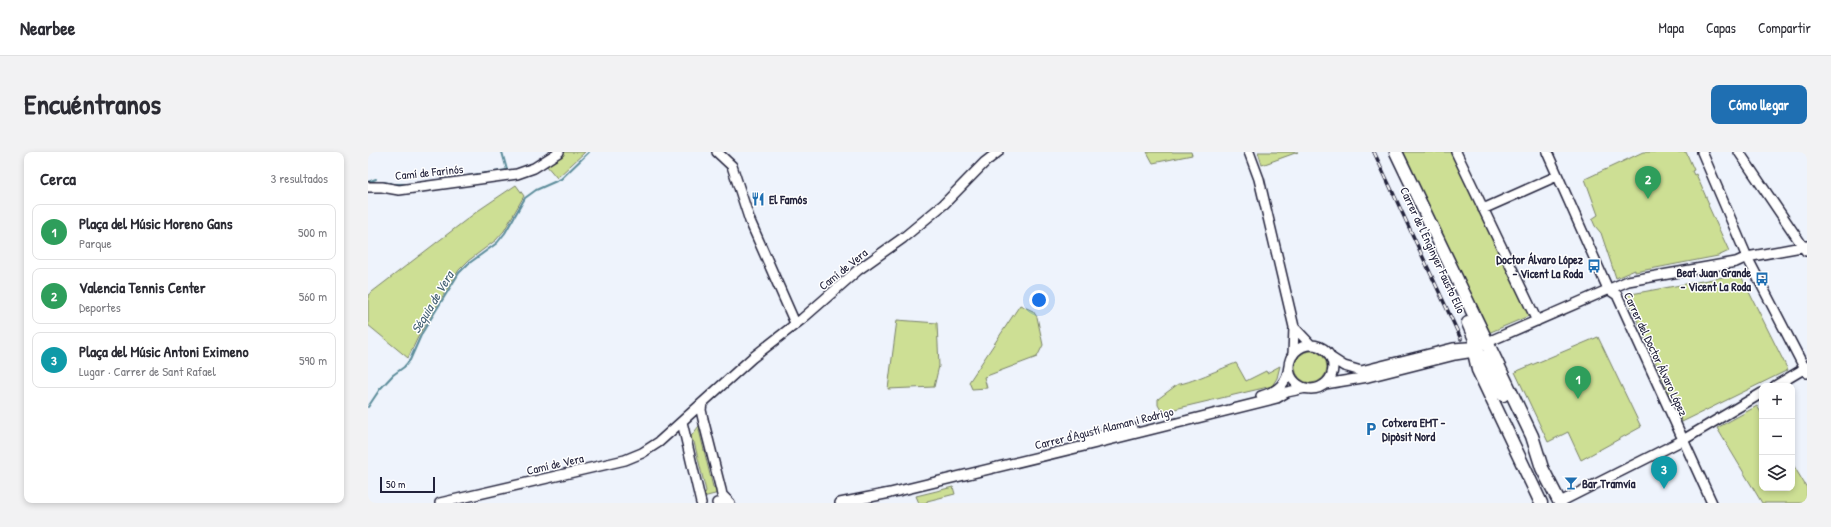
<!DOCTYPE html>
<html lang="es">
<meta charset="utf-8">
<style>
:root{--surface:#fff;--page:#f2f2f3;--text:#2b2b33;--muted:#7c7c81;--line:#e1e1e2;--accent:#1f6fb2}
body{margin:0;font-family:"Patrick Hand",sans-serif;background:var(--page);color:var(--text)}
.controls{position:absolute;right:12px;bottom:12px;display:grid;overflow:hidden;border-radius:8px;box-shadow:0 2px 6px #0003}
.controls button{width:36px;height:36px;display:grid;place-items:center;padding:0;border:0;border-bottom:1px solid var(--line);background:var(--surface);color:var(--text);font:20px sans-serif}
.scale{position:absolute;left:12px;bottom:10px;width:55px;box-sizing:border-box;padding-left:4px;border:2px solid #22223b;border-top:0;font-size:11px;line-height:14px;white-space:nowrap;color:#22223b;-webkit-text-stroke:3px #fff;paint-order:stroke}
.you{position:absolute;left:671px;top:148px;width:14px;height:14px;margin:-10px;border:3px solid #fff;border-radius:50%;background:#1a73e8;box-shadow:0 0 0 6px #1a73e833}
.badge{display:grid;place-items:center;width:26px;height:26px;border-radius:50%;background:var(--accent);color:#fff;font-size:13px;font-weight:700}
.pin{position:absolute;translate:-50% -33px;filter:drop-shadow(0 1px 2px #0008)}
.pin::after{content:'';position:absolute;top:21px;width:14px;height:12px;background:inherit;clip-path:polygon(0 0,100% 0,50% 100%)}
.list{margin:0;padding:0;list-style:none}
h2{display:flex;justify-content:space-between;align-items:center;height:52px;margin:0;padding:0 16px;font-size:17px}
h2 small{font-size:13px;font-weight:400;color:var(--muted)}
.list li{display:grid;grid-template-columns:26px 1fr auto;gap:12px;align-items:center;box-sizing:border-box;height:56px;margin:0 8px 8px;padding:0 8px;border:1px solid var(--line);border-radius:8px}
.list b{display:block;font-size:15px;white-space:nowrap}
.list p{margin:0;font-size:13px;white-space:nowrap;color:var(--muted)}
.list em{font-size:13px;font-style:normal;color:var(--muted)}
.icon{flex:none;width:22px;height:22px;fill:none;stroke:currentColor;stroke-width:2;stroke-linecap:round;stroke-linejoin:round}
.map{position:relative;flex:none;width:1439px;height:351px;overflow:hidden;border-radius:8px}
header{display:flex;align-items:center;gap:24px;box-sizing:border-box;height:56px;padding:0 20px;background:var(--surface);border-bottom:1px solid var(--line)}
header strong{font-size:19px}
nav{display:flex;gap:22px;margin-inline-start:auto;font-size:14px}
.intro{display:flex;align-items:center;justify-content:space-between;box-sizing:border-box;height:96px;padding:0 24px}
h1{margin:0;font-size:28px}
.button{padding:10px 18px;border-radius:8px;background:var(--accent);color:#fff;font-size:14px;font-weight:700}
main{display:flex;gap:24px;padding:0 24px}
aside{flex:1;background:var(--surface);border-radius:8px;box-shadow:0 2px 6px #0003}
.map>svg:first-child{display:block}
.green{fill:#cddf94;stroke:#788068}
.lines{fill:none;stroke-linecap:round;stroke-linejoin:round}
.stream{stroke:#5b8c9a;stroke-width:2}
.minor-casing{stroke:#22223b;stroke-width:12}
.major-casing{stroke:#22223b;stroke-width:15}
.minor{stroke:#fff;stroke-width:9}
.major{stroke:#fff;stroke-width:12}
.rail-casing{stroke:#22223b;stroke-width:3.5}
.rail{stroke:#fff;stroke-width:2;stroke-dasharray:6;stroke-linecap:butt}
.labels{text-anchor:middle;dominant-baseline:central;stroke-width:3;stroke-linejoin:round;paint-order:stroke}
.street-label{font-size:12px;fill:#22223b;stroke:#fff}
.poi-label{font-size:12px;font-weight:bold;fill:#22223b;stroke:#fff;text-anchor:start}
.water-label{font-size:13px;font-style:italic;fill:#436072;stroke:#fff}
</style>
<header>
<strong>Nearbee</strong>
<nav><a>Mapa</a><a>Capas</a><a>Compartir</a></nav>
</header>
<div class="intro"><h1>Encuéntranos</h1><a class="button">Cómo llegar</a></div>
<main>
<aside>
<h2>Cerca<small>3 resultados</small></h2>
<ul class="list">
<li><span class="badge" style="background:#2e9e5b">1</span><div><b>Plaça del Músic Moreno Gans</b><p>Parque</p></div><em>500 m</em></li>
<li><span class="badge" style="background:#2e9e5b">2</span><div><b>Valencia Tennis Center</b><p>Deportes</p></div><em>560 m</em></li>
<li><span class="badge" style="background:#0f9aa8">3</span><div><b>Plaça del Músic Antoni Eximeno</b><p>Lugar · Carrer de Sant Rafael</p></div><em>590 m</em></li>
</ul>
</aside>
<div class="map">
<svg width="1439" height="351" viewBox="0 0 1439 351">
<rect width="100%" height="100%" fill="#eef3fc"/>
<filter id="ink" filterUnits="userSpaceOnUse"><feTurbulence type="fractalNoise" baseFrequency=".025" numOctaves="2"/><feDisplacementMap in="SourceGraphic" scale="8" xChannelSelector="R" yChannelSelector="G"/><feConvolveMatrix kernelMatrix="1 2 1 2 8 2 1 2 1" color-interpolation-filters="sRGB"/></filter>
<g filter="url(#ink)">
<path class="green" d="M195,0H217L189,26L178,13Z
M779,0H823L824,3L785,11Z
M890,0H930L894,13Z
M1034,0H1084L1163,163L1118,182Z
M1275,0H1318L1326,18L1324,19L1326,23L1328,22L1341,52L1340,53L1361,99L1350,104L1267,120V118L1248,126L1233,81L1227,74L1224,67L1230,63L1217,27Z
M148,33L156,44L136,79L128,88L100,109L91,118L52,181L40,206L0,173V143L111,58Z
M1372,122L1420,218L1314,270L1258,143Z
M652,153L665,159L669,165L675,193L669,205L616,225L619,236L604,237L601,230Z
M529,168L569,171L571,214L566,235L520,237Z
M1230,185L1273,275L1213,308L1200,280L1180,290L1147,220Z
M927 215a16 16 0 1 1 32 0a16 16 0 1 1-32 0Z
M868,211L878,229L898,219L899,221L912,214L909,226L904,234L794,260L790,253V247L810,232C817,233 857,215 868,211Z
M1389,254L1394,262V336H1424V311L1439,336V351H1394L1349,276Z
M334,270L331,278L345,335L350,337L351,341L335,345L333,340L337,341L338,339L326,290L321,287Z
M585,335L587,342L559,349V351H551L548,344Z"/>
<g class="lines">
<path class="stream" d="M65,29L139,18L134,0
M0,30L8,27
M15,30L26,32H43
M0,255L12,237L25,223L36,215L42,208L54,181L91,121L100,112L129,91L137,81L157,46L168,38L193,27L221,0"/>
<g class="minor-casing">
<path id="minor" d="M349,0L364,14L382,69L427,171
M881,0L891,27L926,175
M1088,0L1169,169
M1179,0L1240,137L1249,143L1344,351
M1334,0L1379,105L1439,221
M1371,0L1438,99
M0,35H14L31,38L149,22L166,16L191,0
M1115,57L1189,24
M921 215a22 22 0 1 1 44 0a22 22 0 1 1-44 0Z
M925,203L926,175L943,193
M962,205L976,214L993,219L1085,196L1099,195L1106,196L1260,129L1368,110L1379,105L1439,94
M957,232L1000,225L1087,203L1106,200
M1407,234L1439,215
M893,244C910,239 919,232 921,214
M334,251L333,258L335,267L353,338L354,343L362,351
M314,270L333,351
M720,286L765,276
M1192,350L1315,288L1394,241
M72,351L257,308L274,301L291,290L384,206L434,167L490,118L535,86L576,52L617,10L630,0
M349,351H353
M472,351L522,341L737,289L909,246L919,240L938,236"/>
</g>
<g class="major-casing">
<path id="major" d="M1028,0L1164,284L1174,316L1192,351
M1100,171L1107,187L1106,200L1110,218L1173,351
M1106,196L1120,212L1135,243"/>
</g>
<use href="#minor" class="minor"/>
<use href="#major" class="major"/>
<g class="rail-casing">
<path id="rail" d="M1006,0L1093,187"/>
</g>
<use href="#rail" class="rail"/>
</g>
</g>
<defs>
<g id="restaurant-bare" transform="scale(1.08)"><path d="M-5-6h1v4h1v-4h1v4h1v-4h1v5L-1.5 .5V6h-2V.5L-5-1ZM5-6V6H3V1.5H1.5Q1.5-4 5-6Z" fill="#1f6fb2" stroke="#fff" stroke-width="2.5" paint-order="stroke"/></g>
<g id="bus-bare" transform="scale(1.08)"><path d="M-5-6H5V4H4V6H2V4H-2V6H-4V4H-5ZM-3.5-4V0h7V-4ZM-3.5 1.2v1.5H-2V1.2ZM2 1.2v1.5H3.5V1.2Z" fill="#1f6fb2" stroke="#fff" stroke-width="2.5" paint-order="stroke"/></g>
<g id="parking-bare" transform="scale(1.08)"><path d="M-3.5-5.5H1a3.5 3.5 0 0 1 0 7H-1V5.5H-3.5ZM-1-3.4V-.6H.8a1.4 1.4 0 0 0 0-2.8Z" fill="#1f6fb2" stroke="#fff" stroke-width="2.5" paint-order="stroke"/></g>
<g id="bar-bare" transform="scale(1.08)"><path d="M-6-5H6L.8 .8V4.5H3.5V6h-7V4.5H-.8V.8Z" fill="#1f6fb2" stroke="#fff" stroke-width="2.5" paint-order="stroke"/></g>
</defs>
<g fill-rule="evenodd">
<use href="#restaurant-bare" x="390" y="47"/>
<use href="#bus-bare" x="1226" y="114"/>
<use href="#bus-bare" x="1394" y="127"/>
<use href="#parking-bare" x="1003" y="277"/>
<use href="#bar-bare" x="1203" y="331"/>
</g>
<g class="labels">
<g class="street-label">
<text transform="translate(61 20) rotate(-6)">Camí de Farinós</text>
<text transform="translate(1065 98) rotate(65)">Carrer de l'Enginyer Fausto Elío</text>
<text transform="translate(475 117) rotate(-39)">Camí de Vera</text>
<text transform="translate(1288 202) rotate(65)">Carrer del Doctor Álvaro López</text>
<text transform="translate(736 276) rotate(-14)">Carrer d'Agustí Alaman i Rodrigo</text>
<text transform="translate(187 312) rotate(-13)">Camí de Vera</text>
</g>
<g class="poi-label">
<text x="401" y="47">El Famós</text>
<text x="1215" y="107" text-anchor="end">Doctor Álvaro López<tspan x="1215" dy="14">- Vicent La Roda</tspan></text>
<text x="1383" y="120" text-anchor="end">Beat Juan Grande<tspan x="1383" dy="14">- Vicent La Roda</tspan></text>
<text x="1014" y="270">Cotxera EMT -<tspan x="1014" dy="14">Dipòsit Nord</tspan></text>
<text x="1214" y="331">Bar Tramvía</text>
</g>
<g class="water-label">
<text transform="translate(64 150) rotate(-59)">Séquia de Vera</text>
</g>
</g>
</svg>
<div class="controls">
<button>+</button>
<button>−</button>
<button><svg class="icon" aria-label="layers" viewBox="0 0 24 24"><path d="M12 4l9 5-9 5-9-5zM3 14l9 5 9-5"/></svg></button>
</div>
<div class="scale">50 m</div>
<div class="you"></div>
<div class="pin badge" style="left:1210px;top:247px;background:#2e9e5b">1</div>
<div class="pin badge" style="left:1280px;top:47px;background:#2e9e5b">2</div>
<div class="pin badge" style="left:1296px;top:337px;background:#0f9aa8">3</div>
</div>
</main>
